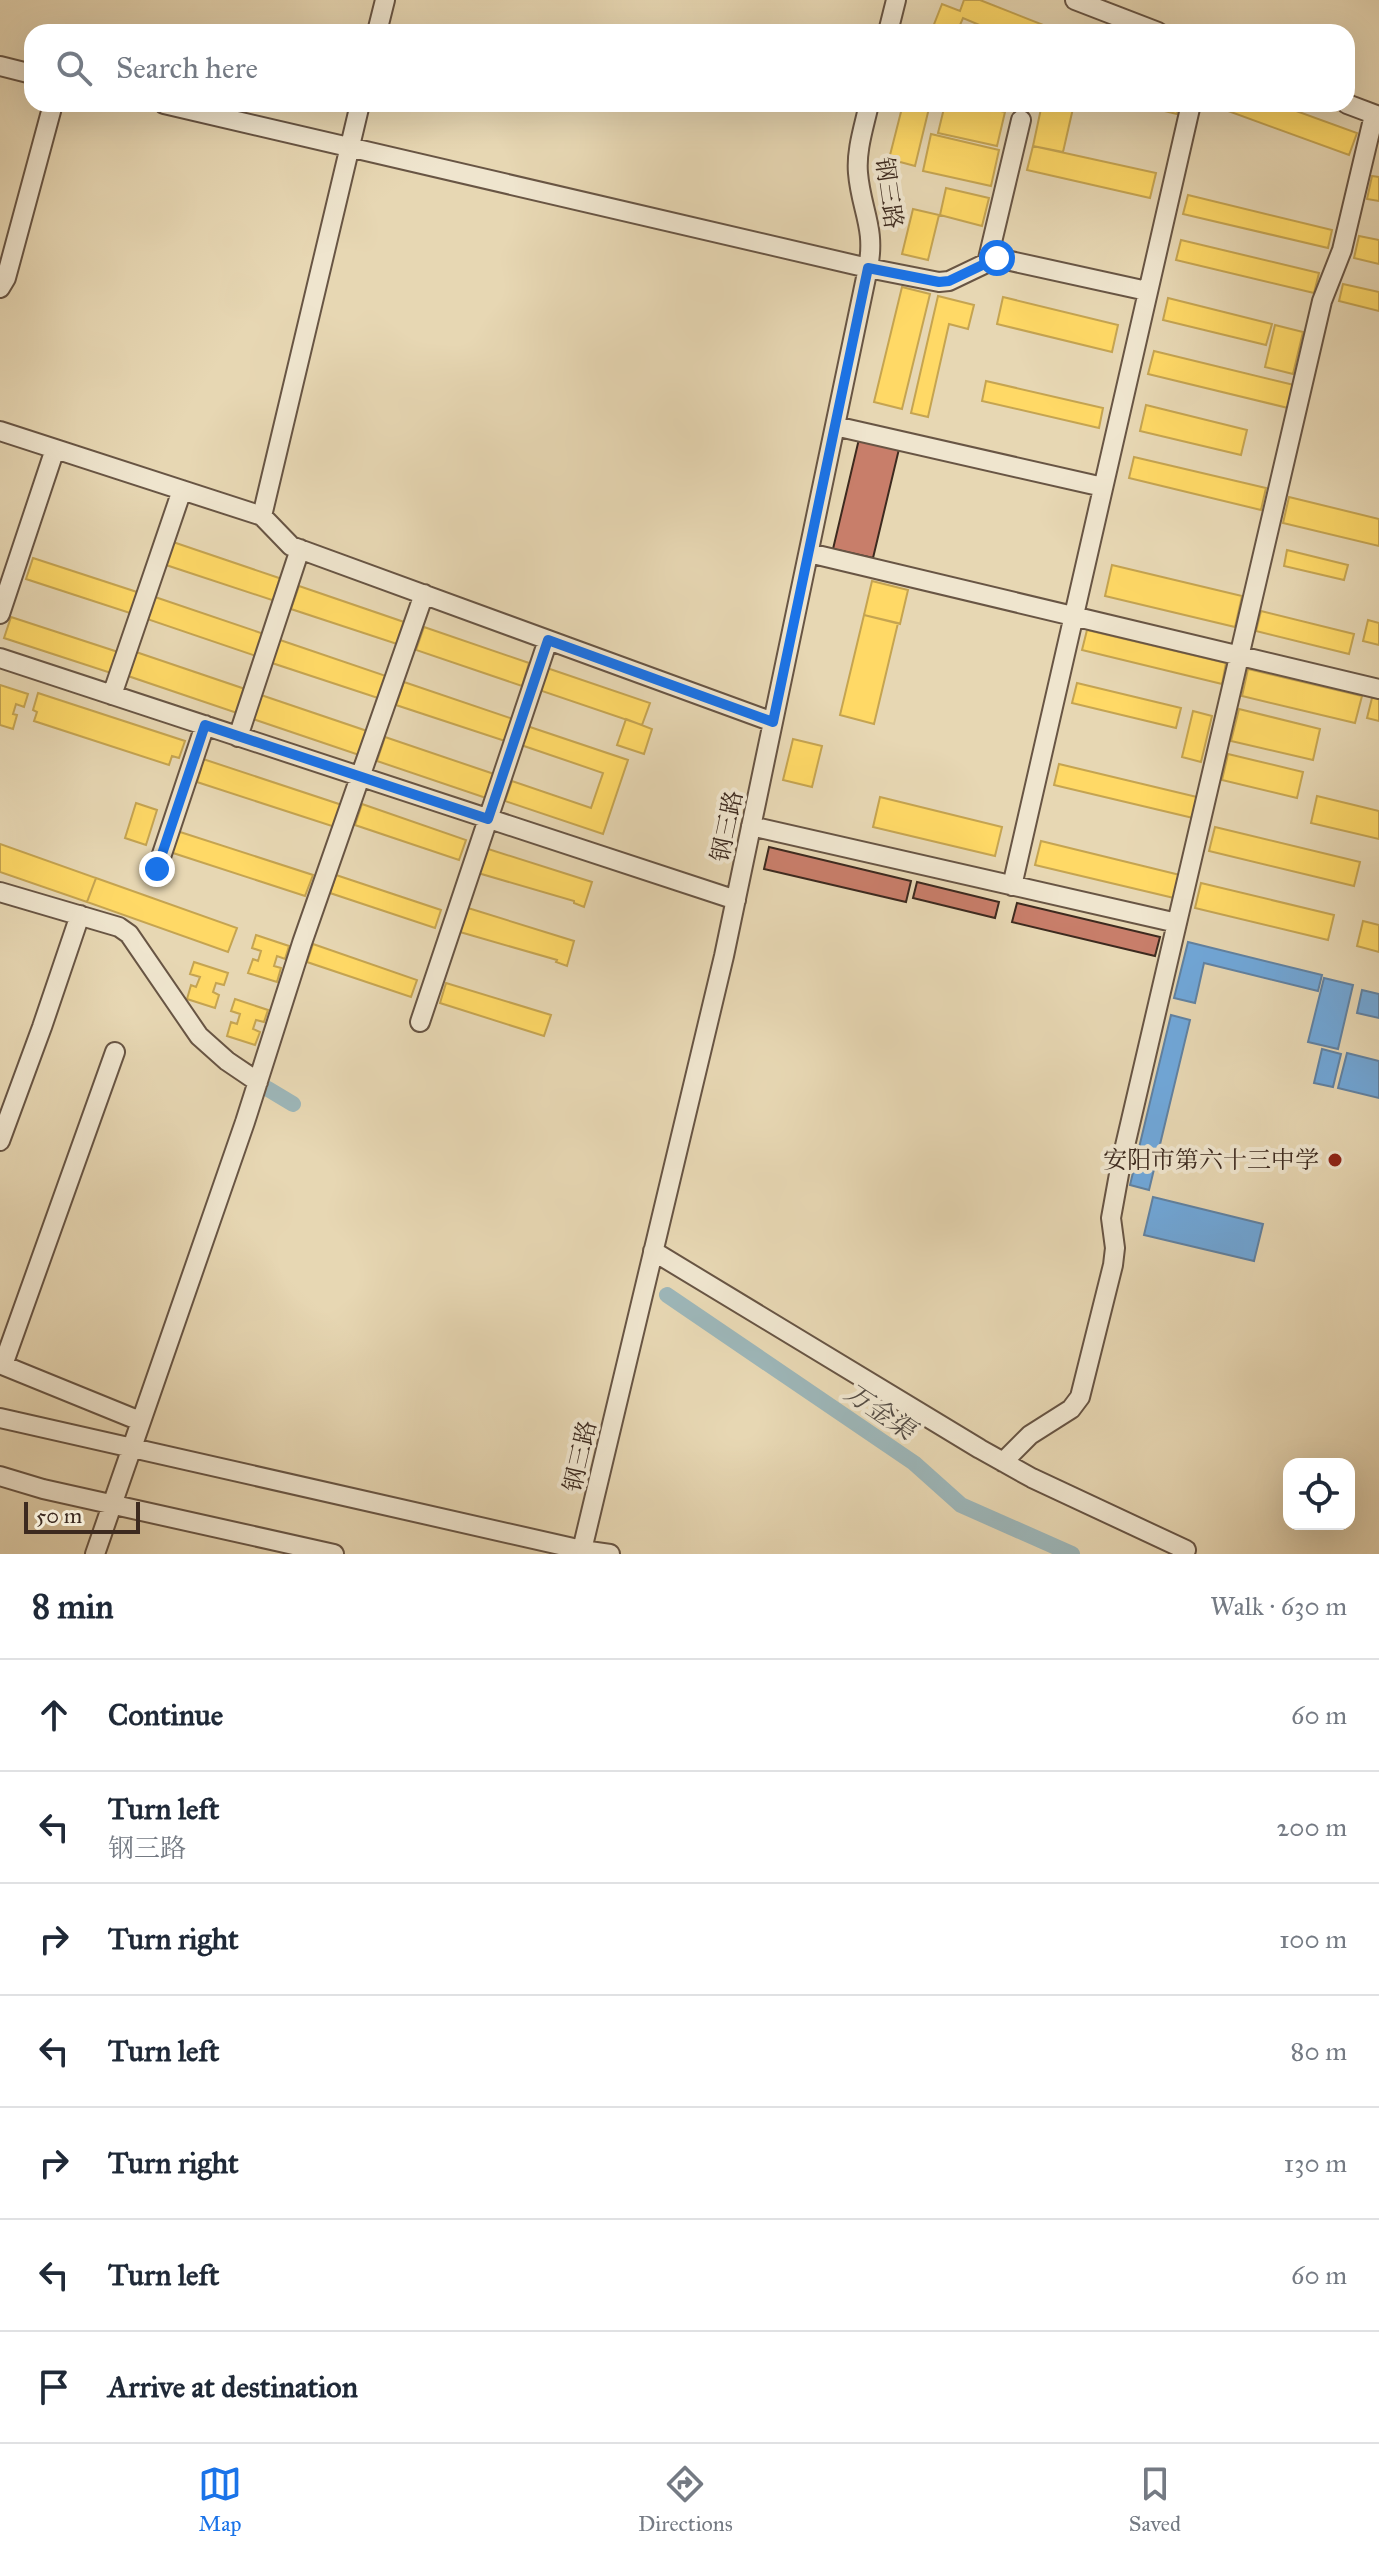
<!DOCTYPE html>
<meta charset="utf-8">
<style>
:root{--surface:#fff;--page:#f2f2f3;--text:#1f2937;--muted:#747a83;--line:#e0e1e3;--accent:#1a73e8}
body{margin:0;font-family:"IM FELL Great Primer","Noto Serif SC",serif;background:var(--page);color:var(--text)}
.controls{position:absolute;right:24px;bottom:24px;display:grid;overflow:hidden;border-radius:16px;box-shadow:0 8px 32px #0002}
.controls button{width:72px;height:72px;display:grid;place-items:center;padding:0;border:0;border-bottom:2px solid var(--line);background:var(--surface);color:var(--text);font:40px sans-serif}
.scale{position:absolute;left:24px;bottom:20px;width:116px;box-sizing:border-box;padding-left:8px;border:4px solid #3d2a1f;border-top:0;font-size:22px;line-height:28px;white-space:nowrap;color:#3d2a1f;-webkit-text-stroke:6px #efe5ce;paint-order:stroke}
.stop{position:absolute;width:24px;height:24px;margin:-18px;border:6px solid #1a73e8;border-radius:50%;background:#fff}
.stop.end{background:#1a73e8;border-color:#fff;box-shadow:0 2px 8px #0008}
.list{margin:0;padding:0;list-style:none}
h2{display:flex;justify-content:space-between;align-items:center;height:104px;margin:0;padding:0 32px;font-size:34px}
h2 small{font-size:26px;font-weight:400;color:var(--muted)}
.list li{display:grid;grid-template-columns:52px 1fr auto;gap:24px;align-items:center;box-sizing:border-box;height:112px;padding:0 32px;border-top:2px solid var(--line)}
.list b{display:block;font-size:30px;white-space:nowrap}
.list p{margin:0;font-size:26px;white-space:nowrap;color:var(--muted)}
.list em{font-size:26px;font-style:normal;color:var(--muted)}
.icon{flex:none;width:44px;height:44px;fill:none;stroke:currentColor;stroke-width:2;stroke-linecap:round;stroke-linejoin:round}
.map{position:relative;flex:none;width:1379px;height:1554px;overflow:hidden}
.search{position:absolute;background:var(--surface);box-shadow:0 8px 32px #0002;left:24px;right:24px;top:24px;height:88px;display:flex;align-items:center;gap:20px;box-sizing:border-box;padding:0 28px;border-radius:24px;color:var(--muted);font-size:30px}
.sheet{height:888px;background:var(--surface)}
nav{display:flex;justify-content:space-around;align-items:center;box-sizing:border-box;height:112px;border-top:2px solid var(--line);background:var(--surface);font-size:22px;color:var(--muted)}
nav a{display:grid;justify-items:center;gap:4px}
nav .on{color:var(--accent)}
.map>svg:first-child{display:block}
.homes{fill:#ffd966;stroke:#c5a451;stroke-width:2}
.schools{fill:#6fa8dc;stroke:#6082a3;stroke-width:2}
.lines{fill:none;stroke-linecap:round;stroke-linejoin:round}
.canal{stroke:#9db6b8;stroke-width:16}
.building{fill:#c87e6a;stroke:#3d2a1f;stroke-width:2}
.minor-casing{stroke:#685544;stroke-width:22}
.minor{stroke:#efe5ce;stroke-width:18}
.route{stroke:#1a73e8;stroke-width:10}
.poi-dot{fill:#8f2418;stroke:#efe5ce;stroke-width:3}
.labels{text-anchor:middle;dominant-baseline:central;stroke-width:8;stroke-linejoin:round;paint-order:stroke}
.street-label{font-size:24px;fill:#3d2a1f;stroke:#efe5ce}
.poi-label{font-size:24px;fill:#3d2a1f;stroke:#efe5ce;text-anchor:end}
.water-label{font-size:26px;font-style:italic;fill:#554d45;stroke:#efe5ce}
</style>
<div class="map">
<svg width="1379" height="1554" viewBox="0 0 1379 1554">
<rect width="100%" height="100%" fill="#e7d7b3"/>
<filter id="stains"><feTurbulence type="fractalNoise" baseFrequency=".0025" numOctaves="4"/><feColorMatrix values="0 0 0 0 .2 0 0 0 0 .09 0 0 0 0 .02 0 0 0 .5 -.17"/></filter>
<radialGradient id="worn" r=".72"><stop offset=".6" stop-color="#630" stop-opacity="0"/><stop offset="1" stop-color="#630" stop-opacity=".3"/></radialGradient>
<path class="homes" d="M964,0H980L1061,32H996L963,18L957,32H931L942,4L960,11Z
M903,104H930L915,166L889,159Z
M945,104H969L1005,112L997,146L938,133Z
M1042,104H1074L1063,152L1033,146Z
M1153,104H1179L1177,114L1152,108Z
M1209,104H1277L1357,133L1349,155Z
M931,134L999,150L991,186L923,171Z
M1033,146L1156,173L1150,198L1027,170Z
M1372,176L1379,177V201L1367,199Z
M946,188L989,198L982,226L940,215Z
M1188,195L1332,230L1328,248L1183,214Z
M913,209L939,215L928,260L902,254Z
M1359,236L1379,240V264L1354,258Z
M1181,240L1319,273L1314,293L1176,260Z
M1343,284L1379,292V311L1339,301Z
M902,287L930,294L902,409L874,402Z
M938,296L974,305L968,329L949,324L928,417L911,413Z
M1003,297L1118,325L1112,352L997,324Z
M1168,298L1272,324L1266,345L1163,320Z
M1275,325L1303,332L1293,374L1265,367Z
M1154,351L1294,385L1288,408L1148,374Z
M986,381L1103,408L1099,428L982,401Z
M1146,405L1247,430L1241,455L1140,431Z
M1134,457L1266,488L1261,510L1129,478Z
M1289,497L1379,519V546L1283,523Z
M173,542L282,579L275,601L166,565Z
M1287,550L1348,565L1344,580L1284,566Z
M33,558L140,593L133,614L26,579Z
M1112,565L1242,596L1235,627L1105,596Z
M872,581L908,590L900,624L864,615Z
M299,586L404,622L397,644L291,609Z
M155,597L264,634L256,656L147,619Z
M1261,611L1354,634L1349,654L1256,631Z
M864,615L898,623L874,724L840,715Z
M11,617L118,652L111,673L4,638Z
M1368,620L1379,623V645L1363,641Z
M424,627L529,663L522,686L416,650Z
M1087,630L1226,663L1222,684L1082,650Z
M280,640L389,677L381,699L272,663Z
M136,652L245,689L237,713L128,676Z
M544,667L650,703L642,725L536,689Z
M1248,669L1362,696L1355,723L1242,696Z
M404,682L513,719L505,741L396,705Z
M1077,683L1181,708L1176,728L1072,703Z
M0,685L28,694L24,707L16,704L13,714L17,715L13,729L0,725Z
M38,693L185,741L179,758L172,756L169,765L34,721L37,712L33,710Z
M1373,694L1379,695V721L1367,718Z
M261,695L370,732L362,756L253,719Z
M1239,709L1320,729L1313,760L1231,741Z
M1193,711L1212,716L1201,762L1182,757Z
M626,719L652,729L644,754L617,745Z
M527,726L628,760L603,834L505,801L512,781L591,808L603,773L521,745Z
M385,737L494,774L486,798L377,761Z
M793,739L822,746L812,787L783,780Z
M1228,754L1303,772L1297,798L1222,780Z
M200,758L342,805L335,827L197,782L201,769L197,768Z
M1059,764L1197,797L1193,818L1054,785Z
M1317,796L1379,811V839L1311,823Z
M880,797L1002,827L995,856L873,827Z
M136,803L157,810L146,845L125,838Z
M362,804L466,840L459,860L355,825Z
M1215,827L1360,862L1354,886L1209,851Z
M177,831L313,875L305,896L170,852Z
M1041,841L1180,875L1174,898L1035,865Z
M0,844L96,878L87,902L0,872Z
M485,848L592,882L584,907L574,903V901L478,873Z
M336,875L441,910L435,928L330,893Z
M96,878L237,928L228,952L87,902Z
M1201,883L1334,915L1328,940L1195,908Z
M468,908L574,941L567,966L556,962L557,960L460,932Z
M1363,921L1379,925V952L1357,946Z
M256,935L289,946L285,959L277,956L274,966L281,968L277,982L248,973L253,959L258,961L261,951L252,948Z
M313,944L417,980L411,997L307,962Z
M194,962L228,973L224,985L216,983L213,992L219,995L215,1008L187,999L191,985L196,987L200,977L190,974Z
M446,983L551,1015L544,1036L440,1003Z
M235,999L268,1010L264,1022L256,1020L253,1029L260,1032L255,1045L227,1036L231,1022L237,1024L240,1014L231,1011Z"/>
<path class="schools" d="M1188,942L1322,975L1318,991L1204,963L1195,1003L1174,998Z
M1324,978L1353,985L1338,1049L1308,1042Z
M1362,990L1379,994V1018L1357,1013Z
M1171,1015L1190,1020L1149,1190L1130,1185Z
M1322,1049L1341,1054L1333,1087L1314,1083Z
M1347,1053L1379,1061V1098L1338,1088Z
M1153,1197L1263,1224L1254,1261L1144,1235Z"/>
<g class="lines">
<path class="canal" d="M268,1089L293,1104
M667,1295L914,1463L961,1505L1072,1554"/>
</g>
<path class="building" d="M859,439L899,449L873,558L833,549Z
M769,847L911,881L906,902L764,869Z
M917,882L999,902L995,918L913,898Z
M1017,903L1160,937L1155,956L1012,922Z"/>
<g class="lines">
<g class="minor-casing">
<path id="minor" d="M1075,0L1158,32
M377,32L385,0
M888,32L896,0
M0,66L32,74
M164,104L868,268L939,282L949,281L997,258L1147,291
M1347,104L1379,116
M987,263L1021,120
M0,288L6,278L53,104
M835,426L1103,487
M0,431L262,516L291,546L773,722
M262,516L360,104
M809,553L1379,689
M0,614L55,449
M0,658L736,900
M112,695L182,490
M238,737L300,549
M751,826L1177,923
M157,869L205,725
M1012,886L1191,104
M0,892L119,927L129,934L199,1036L227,1061L258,1082
M420,1022L548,640
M0,1141L42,1027L80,915
M653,1251L980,1449L1032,1478L1186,1550
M0,1364L140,1421
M3,1365L115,1052
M0,1418L582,1550L610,1554
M1003,1462L1030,1435L1071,1409L1080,1397L1113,1265L1115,1248L1111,1218L1121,1163L1322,301L1342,250L1374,115
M0,1476L43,1489L334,1554
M95,1554L245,1122L302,943L424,594
M581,1554L724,956L868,268C876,228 861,210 858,173C856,150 864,127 869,104"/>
</g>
<use href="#minor" class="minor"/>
</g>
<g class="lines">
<path class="route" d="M157,869L205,725L488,819L548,640L773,722L868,268L939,282L949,281L997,258"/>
</g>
<circle class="poi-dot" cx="1335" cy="1160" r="8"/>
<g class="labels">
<g class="street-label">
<text transform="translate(889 193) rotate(82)">钢三路</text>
<text transform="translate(727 826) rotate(-78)">钢三路</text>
<text transform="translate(580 1456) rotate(-77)">钢三路</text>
</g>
<g class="poi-label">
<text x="1319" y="1160">安阳市第六十三中学</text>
</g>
<g class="water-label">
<text transform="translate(880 1411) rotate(34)">万金渠</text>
</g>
</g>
<rect width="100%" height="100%" filter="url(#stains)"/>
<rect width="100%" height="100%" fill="url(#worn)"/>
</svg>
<div class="controls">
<button><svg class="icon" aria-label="locate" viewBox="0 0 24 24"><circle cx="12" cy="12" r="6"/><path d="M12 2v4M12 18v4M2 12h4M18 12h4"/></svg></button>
</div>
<div class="scale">50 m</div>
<div class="stop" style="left:997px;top:258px"></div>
<div class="stop end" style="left:157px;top:869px"></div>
<div class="search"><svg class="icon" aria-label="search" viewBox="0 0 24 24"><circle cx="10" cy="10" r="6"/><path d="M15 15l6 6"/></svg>Search here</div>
</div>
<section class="sheet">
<h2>8 min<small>Walk · 630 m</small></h2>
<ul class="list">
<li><svg class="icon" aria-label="ahead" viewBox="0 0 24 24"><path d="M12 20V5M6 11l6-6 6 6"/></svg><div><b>Continue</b></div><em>60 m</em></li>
<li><svg class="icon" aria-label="left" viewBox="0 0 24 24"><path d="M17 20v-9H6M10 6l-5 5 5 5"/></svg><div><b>Turn left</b><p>钢三路</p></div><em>200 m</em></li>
<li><svg class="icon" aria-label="right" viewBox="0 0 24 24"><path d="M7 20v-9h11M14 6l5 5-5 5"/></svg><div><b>Turn right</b></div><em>100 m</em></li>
<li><svg class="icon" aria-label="left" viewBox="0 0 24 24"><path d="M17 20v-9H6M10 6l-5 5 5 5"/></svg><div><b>Turn left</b></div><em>80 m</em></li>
<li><svg class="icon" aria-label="right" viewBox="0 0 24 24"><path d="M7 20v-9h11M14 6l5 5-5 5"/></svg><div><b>Turn right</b></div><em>130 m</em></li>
<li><svg class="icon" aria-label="left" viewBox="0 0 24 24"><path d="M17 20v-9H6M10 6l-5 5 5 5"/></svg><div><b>Turn left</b></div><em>60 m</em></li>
<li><svg class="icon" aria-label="arrive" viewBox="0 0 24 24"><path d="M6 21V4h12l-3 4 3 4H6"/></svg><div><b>Arrive at destination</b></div></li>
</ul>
</section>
<nav>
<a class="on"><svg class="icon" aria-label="map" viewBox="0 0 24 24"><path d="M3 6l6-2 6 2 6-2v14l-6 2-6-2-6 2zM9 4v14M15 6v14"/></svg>Map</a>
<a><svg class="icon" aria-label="directions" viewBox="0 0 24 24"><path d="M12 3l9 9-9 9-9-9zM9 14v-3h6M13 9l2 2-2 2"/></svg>Directions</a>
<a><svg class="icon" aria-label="saved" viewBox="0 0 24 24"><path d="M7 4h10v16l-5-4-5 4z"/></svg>Saved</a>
</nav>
